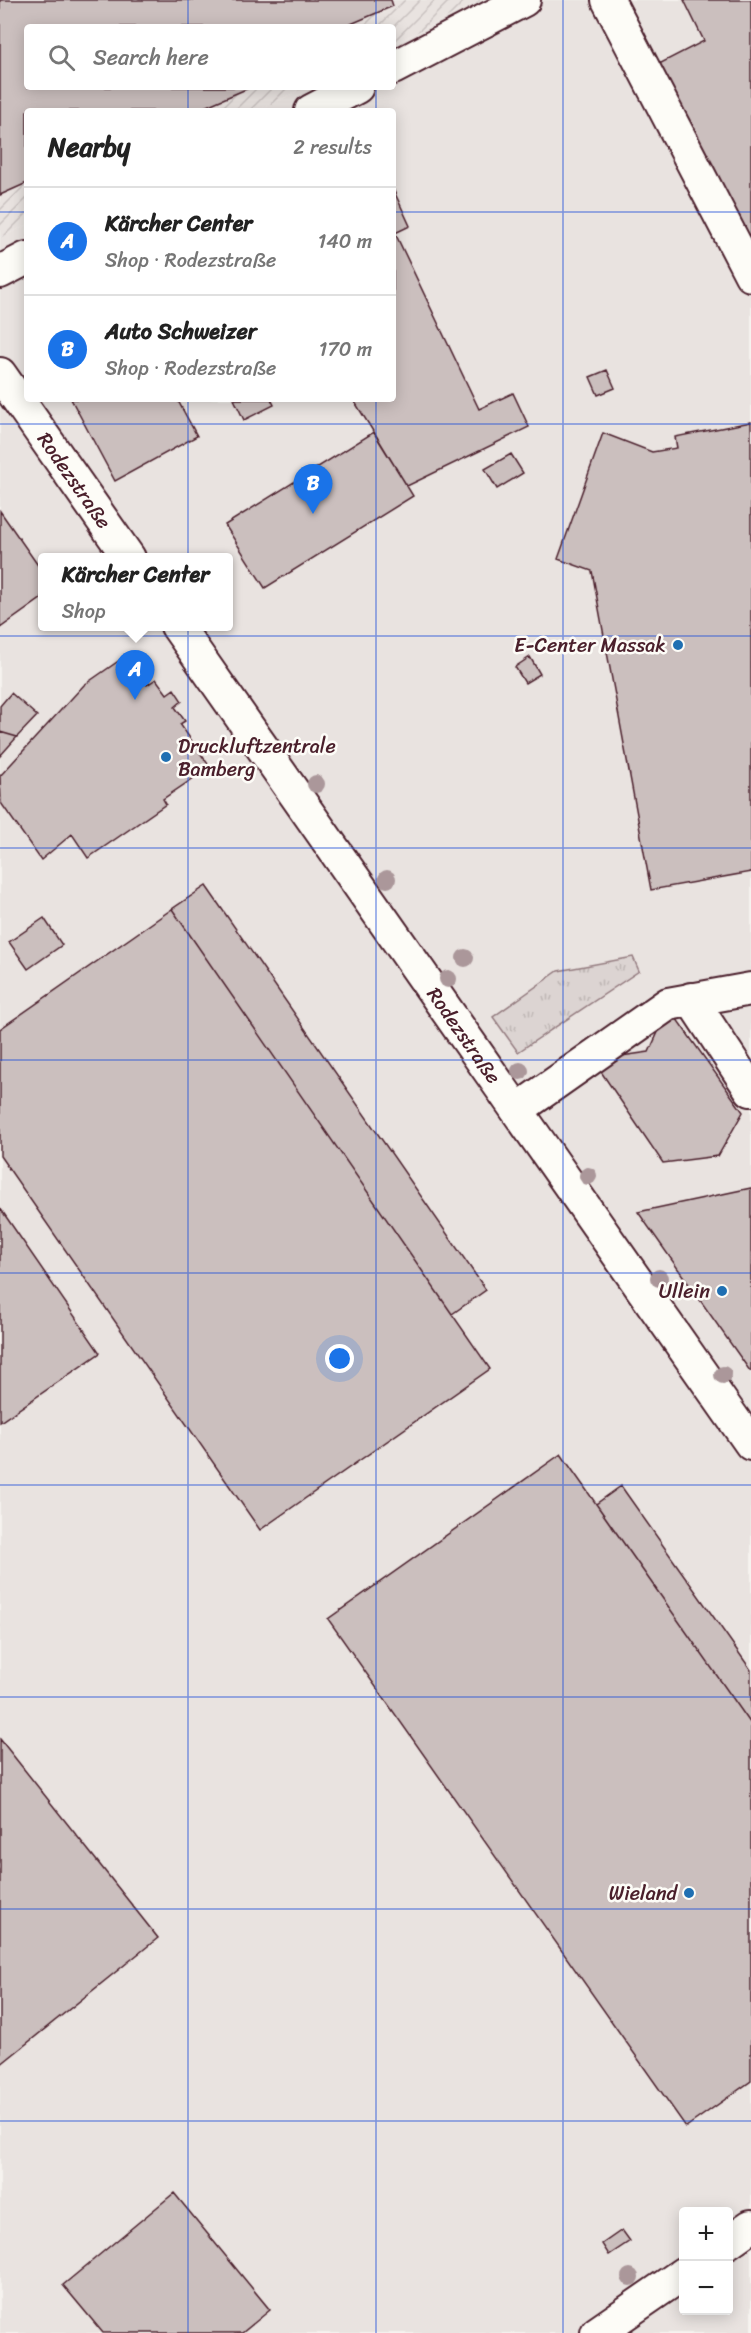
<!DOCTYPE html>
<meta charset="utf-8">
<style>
:root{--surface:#fff;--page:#f2f2f2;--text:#222;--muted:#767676;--line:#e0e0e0;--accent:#1a73e8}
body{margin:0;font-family:Sriracha,sans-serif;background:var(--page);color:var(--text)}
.controls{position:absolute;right:18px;bottom:18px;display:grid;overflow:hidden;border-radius:6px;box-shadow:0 3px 15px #0003}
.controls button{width:54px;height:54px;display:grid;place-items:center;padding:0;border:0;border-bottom:2px solid var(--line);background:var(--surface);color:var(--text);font:30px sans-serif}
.you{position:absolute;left:340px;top:1359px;width:21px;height:21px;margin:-15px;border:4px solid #fff;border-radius:50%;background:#1a73e8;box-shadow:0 0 0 9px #1a73e833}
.badge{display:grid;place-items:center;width:39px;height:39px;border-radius:50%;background:var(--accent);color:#fff;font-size:20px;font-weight:700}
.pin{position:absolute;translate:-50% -50px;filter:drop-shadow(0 2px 3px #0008)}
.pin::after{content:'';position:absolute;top:32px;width:21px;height:18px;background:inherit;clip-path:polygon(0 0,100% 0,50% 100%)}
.popup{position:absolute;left:38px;top:553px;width:195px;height:78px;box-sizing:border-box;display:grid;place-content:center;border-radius:6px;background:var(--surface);filter:drop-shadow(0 2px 4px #0005);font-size:20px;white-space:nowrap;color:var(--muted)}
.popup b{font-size:22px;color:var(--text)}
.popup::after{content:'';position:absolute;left:50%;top:100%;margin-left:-12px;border:12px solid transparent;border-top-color:var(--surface)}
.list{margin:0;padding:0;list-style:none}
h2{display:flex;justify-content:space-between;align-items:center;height:78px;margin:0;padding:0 24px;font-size:26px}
h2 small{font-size:20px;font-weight:400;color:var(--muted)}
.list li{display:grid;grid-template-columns:39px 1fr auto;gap:18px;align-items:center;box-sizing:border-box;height:108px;padding:0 24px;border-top:2px solid var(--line)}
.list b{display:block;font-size:22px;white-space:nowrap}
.list p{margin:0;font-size:20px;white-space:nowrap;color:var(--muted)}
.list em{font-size:20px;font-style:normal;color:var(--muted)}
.icon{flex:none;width:33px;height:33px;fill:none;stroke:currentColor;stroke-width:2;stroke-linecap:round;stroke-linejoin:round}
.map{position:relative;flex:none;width:751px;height:2333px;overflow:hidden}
.search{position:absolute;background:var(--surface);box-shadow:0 3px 15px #0003;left:24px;top:24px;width:372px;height:66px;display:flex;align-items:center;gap:15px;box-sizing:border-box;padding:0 21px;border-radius:6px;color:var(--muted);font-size:22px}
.panel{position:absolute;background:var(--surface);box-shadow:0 3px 15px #0003;left:24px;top:108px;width:372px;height:294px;border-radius:6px}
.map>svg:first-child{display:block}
.built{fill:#e9e3e0;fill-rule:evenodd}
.industrial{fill:url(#industrial-furrows)}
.grass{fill:url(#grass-tufts);stroke:#937a7e;stroke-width:1.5}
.building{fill:#cbbfbe;stroke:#4a1f2b;stroke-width:1.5}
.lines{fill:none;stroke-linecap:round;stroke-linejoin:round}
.minor-casing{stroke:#4a1f2b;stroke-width:36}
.minor{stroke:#fdfcf7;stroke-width:32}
.tree{fill:#ab979a}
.grid{fill:none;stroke:#1d4ed8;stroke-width:1.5;stroke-opacity:0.55}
.poi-dot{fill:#1f6fb2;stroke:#fdfcf7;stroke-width:2}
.labels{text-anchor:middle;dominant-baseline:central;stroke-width:5;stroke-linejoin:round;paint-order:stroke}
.street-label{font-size:20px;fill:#4a1f2b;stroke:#fdfcf7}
.poi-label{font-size:20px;fill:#4a1f2b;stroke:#fdfcf7;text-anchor:end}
</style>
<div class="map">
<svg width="751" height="2333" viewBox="0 0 751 2333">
<defs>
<pattern id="industrial-furrows" width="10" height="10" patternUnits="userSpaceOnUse" patternTransform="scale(1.5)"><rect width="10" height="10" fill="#e9e3e0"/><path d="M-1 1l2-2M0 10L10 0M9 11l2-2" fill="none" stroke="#c9c2c0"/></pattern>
<pattern id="grass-tufts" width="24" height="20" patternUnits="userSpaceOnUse" patternTransform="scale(1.5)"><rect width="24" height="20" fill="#dcd4d2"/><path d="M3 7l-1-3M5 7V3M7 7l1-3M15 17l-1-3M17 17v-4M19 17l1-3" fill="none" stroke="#beb6b4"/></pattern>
</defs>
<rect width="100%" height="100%" fill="#f6f3ef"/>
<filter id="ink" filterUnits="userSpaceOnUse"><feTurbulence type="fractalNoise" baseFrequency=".0167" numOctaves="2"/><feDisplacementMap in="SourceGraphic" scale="12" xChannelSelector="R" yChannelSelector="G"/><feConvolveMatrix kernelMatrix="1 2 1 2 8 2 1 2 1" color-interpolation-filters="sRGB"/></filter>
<g filter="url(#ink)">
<path class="built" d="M482,0H751V2333H0V238L27,225V399H393V111H257L306,87H393V44ZM42,558H228V626H42ZM684,2212H728V2310H684Z"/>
<path class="industrial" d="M0,0H482L393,44V27H27V87H306L257,111H27V225L0,238Z"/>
<path class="grass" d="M633,957L639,971L518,1052L493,1017L558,971Z"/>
<path class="building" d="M0,0H391L393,6L344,27H27V87H251L195,111H27V183L0,195Z
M684,0H751V250L657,65L704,41Z
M393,189L410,226L393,234Z
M395,233L479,409L513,393L529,427L407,486L353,399H393V234Z
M607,370L615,388L598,395L590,377Z
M71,399H177L197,436L115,481Z
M234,399H271L274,405L244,420Z
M751,422V872L651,890L592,571L558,559L603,433L652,452L677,448L675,437Z
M374,432L413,496L265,588L225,525Z
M511,454L523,473L497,489L485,469Z
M0,511L42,571V598L0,628Z
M530,657L540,674L525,683L515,667Z
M120,660L126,668L132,663L147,685L156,679L167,694L174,689L182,701L175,707L185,721L180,724L210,767L163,799L166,804L88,858L72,834L41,860L1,803L0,776L84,685Z
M11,693L37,716L17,737L0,732V706Z
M0,732L17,737L0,756Z
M206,886L486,1290L452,1314L172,909Z
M172,909L490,1369L260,1530L0,1156V1029Z
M44,918L62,945L28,969L9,942Z
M669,1008L743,1112L718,1156L663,1163L593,1060L649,1052Z
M751,1188V1371H750L638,1212Z
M0,1208L100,1353L0,1422Z
M561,1454L751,1724V2081L686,2127L328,1619Z
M621,1486L751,1670V1724L596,1504Z
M0,1739L158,1938L0,2065Z
M174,2193L270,2310L242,2333H103L63,2285Z
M622,2230L630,2241L609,2255L602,2244Z"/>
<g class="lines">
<g class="minor-casing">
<g id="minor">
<path d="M608,0L751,275"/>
<path d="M393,68L524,0"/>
<path d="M311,111L357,87"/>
<path d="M0,272L27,258"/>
<path id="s1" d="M0,374L129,558"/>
<path id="s2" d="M177,626L751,1444"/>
<path d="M691,999L751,1090"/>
<path d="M517,1110L668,1004L751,989"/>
<path d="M728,2242L751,2226"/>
<path d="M597,2333L684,2273"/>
</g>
</g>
<use href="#minor" class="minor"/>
</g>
<g class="tree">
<circle cx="316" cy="784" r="9"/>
<circle cx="387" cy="879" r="9"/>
<circle cx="465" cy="958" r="9"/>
<circle cx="448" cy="979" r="9"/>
<circle cx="520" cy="1071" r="9"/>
<circle cx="588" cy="1176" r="9"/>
<circle cx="659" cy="1278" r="9"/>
<circle cx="723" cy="1375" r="9"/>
<circle cx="630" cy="2277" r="9"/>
</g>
</g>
<path class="grid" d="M188,0V27M376,0V27M563,0V2333M188,87V111M376,87V111M0,212H27M393,212H751M188,399V2333M376,399V2333M0,424H751M0,636H751M0,848H751M0,1060H751M0,1273H751M0,1485H751M0,1697H751M0,1909H751M0,2121H751"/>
<g class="poi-dot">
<circle cx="678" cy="645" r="6"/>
<circle cx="166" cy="757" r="6"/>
<circle cx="722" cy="1291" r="6"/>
<circle cx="689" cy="1893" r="6"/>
</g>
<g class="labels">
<g class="street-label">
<text stroke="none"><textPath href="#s1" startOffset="130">Rodezstraße</textPath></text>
<text stroke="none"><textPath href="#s2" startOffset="500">Rodezstraße</textPath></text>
</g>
<g class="poi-label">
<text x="666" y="645">E-Center Massak</text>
<text x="178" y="746" text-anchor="start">Druckluftzentrale<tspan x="178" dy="23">Bamberg</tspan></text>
<text x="710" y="1291">Ullein</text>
<text x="677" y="1893">Wieland</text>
</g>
</g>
</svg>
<div class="controls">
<button>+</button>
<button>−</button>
</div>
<div class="you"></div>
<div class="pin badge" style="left:135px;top:700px">A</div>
<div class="popup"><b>Kärcher Center</b>Shop</div>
<div class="pin badge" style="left:313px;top:514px">B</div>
<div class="search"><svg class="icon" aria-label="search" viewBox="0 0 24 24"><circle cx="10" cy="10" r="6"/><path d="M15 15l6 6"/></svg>Search here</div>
<section class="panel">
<h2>Nearby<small>2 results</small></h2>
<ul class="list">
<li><span class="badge">A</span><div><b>Kärcher Center</b><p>Shop · Rodezstraße</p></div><em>140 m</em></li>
<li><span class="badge">B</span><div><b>Auto Schweizer</b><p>Shop · Rodezstraße</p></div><em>170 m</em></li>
</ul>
</section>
</div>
